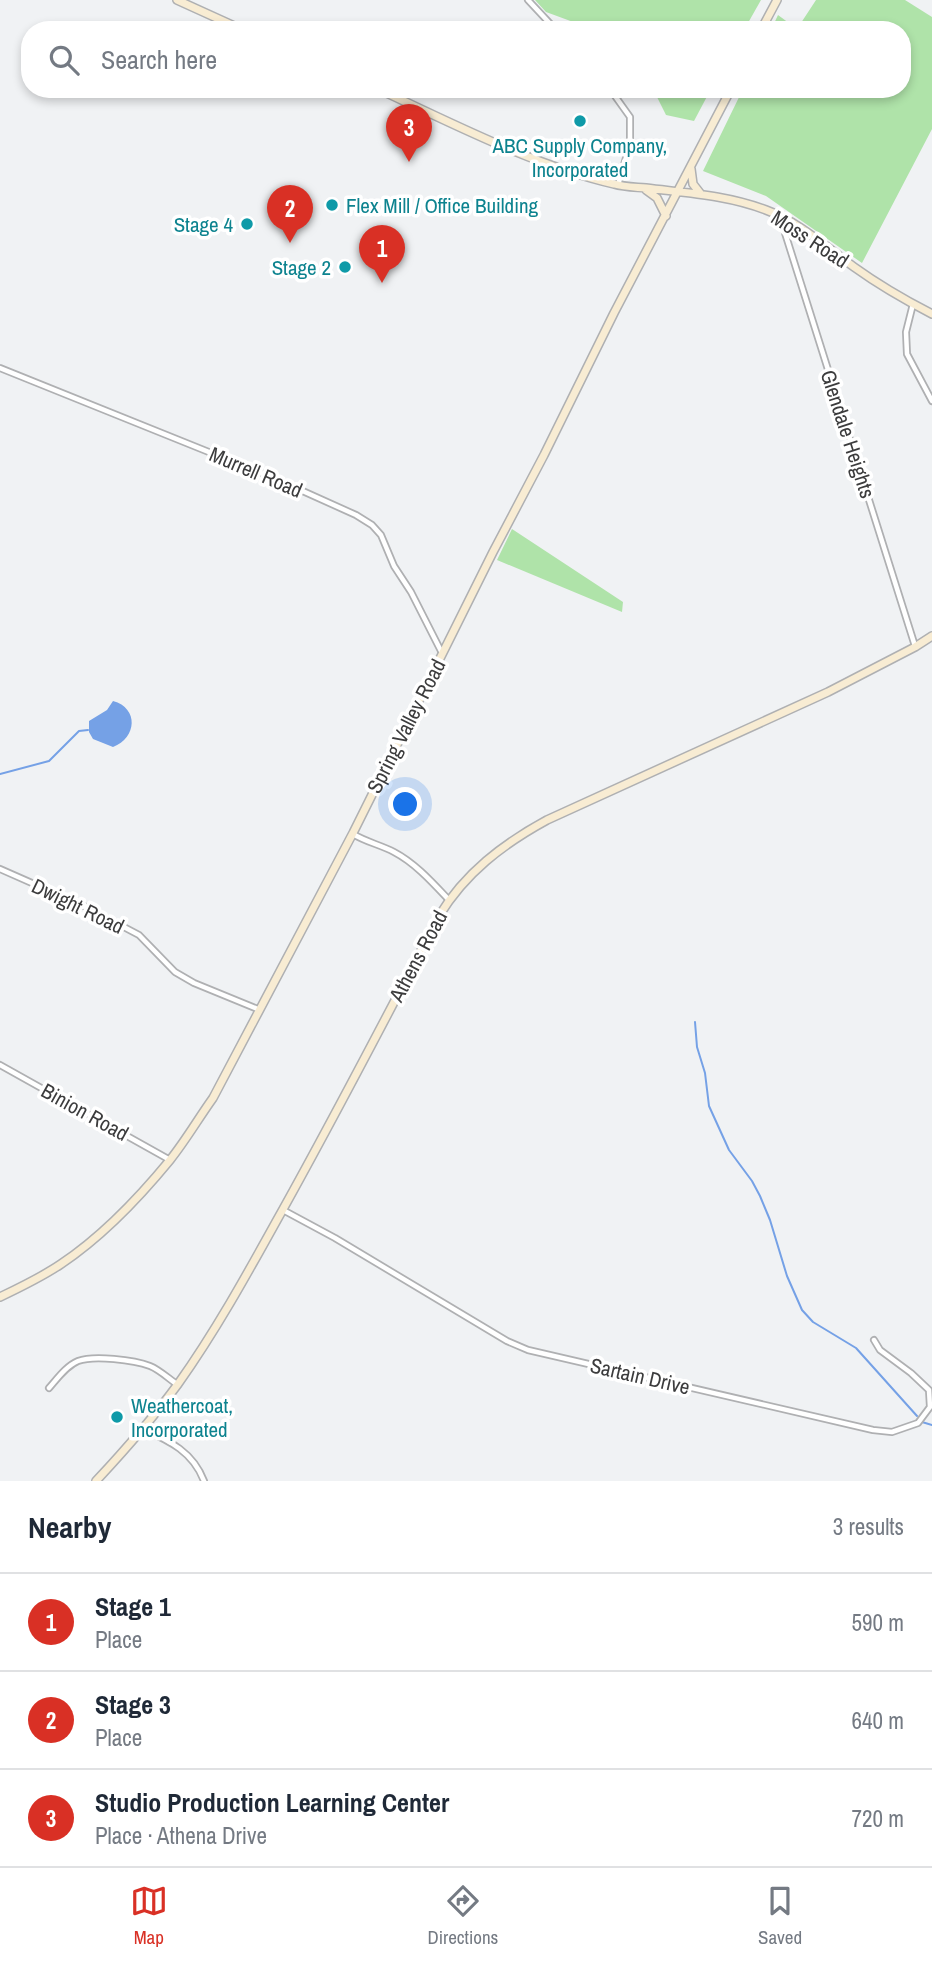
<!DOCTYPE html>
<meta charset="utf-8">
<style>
:root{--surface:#fff;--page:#f2f2f3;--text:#1f2937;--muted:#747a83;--line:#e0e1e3;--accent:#d93025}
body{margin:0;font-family:"Archivo Narrow",sans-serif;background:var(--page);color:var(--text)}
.you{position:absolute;left:406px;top:805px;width:24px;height:24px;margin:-18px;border:5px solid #fff;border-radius:50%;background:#1a73e8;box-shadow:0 0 0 10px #1a73e833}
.badge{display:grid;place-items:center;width:46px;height:46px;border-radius:50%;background:var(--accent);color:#fff;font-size:23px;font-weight:700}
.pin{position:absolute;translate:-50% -58px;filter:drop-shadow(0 2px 4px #0008)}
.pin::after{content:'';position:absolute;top:37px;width:24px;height:21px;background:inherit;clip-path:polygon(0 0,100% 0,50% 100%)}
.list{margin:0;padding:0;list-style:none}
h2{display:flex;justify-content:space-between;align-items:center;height:91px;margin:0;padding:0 28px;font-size:30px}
h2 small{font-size:23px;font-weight:400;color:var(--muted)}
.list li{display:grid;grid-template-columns:46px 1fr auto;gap:21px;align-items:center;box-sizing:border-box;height:98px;padding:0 28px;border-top:2px solid var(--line)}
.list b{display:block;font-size:26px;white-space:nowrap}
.list p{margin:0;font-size:23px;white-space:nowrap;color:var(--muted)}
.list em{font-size:23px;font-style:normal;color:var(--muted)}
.icon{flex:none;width:38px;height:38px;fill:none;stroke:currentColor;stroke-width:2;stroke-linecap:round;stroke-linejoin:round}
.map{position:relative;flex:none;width:932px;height:1481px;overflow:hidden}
.search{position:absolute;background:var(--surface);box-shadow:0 4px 10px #0003;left:21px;right:21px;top:21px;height:77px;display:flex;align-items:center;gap:18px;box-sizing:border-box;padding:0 24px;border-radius:28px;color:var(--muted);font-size:26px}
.sheet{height:385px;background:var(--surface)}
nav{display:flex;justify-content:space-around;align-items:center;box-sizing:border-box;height:98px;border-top:2px solid var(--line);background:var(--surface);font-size:19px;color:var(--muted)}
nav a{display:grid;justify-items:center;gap:4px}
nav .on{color:var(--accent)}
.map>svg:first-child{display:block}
.green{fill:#afe3a9}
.water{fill:#75a1e6}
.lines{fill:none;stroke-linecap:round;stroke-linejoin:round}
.stream{stroke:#75a1e6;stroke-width:2}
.street-casing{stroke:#afb0b2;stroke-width:8}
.secondary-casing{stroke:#afb0b2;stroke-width:10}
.street{stroke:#fff;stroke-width:4.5}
.secondary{stroke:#f8ecd3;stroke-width:7}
.culture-dot{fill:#0f9aa8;stroke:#fff;stroke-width:2.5}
.labels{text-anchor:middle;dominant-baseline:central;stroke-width:7;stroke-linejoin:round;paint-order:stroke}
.culture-label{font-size:21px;fill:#0d838f;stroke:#fff;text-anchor:start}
.street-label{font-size:21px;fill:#3c3c3d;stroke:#fff}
</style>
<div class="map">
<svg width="932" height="1481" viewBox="0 0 932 1481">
<rect width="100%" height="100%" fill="#f0f2f4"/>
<path class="green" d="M535,0H761L744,30H595L546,12Z
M816,0H905L932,17V129L862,263L766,196L703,171L743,89H902V30H771L778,15L797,29Z
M653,89H711L694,121L666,115Z
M512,529L623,602L622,612L497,560Z"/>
<path class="water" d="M113,701C139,708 137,738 113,747L93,739L89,732V721L107,710Z"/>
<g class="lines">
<path class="stream" d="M0,774L49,761L79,731L88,730
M695,1022L697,1047L705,1073L709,1106L729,1150L752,1181L760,1196L770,1220L787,1276L802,1310L813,1322L856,1348L917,1416
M922,1422L932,1425"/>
<g class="street-casing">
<path id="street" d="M528,0L556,30
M610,89L630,117V144L618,185
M786,220L785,233L915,646
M913,304L906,332L907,354L932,401
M0,368L276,479L356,515L372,525L381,535L394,566L411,592L442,653
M353,834C366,842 381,845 394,852C415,863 432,882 449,900
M0,869L84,906L139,935L175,972L194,983L260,1010
M0,1065L170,1160
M283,1210L335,1238L507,1341L528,1350L873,1430L892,1432L918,1423L930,1407L929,1390L911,1373L880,1350L874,1340
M49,1388C57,1379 66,1366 78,1361C94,1355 134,1360 150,1366C160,1370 169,1379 178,1385
M143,1429C170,1441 193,1452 204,1481"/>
</g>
<g class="secondary-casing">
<path id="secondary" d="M177,0L243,30
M761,30L777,0
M378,89C454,124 532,165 614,184C624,187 635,187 646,188C686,193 727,195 766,210C799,222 826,247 854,267C879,285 905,300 932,314
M691,169L693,184L700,193
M646,190L657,198L666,216
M0,1297C21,1287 42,1277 61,1264C103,1236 138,1199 170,1160C186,1140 198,1119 213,1098L353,833L493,552L544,455L614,313L731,89
M96,1481C125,1450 153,1418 178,1384C215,1332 246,1276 277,1220C333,1120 386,1018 439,916C465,873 503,844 547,820L828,692L915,647L932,636"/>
</g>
<use href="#street" class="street"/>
<use href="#secondary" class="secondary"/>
</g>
<g class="culture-dot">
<circle cx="580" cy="121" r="7"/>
<circle cx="332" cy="205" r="7"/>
<circle cx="247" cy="224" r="7"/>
<circle cx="345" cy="267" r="7"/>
<circle cx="117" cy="1417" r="7"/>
</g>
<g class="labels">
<g class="culture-label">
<text x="580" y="145" text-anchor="middle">ABC Supply Company,<tspan x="580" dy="24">Incorporated</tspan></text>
<text x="346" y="205">Flex Mill / Office Building</text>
<text x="233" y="224" text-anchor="end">Stage 4</text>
<text x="331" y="267" text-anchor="end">Stage 2</text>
<text x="131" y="1405">Weathercoat,<tspan x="131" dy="24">Incorporated</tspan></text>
</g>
<g class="street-label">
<text transform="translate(810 239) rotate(33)">Moss Road</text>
<text transform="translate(848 434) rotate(72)">Glendale Heights</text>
<text transform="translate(256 472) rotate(23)">Murrell Road</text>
<text transform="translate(406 726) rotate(-63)">Spring Valley Road</text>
<text transform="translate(78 906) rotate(26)">Dwight Road</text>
<text transform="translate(418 956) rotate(-62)">Athens Road</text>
<text transform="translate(85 1112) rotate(29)">Binion Road</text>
<text transform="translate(640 1376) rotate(13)">Sartain Drive</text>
</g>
</g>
</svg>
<div class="you"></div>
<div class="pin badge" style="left:382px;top:283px">1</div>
<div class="pin badge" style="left:290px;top:243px">2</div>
<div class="pin badge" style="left:409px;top:162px">3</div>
<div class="search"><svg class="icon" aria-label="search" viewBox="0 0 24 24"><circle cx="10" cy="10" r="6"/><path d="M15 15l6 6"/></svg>Search here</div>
</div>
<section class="sheet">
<h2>Nearby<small>3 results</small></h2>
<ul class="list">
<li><span class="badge">1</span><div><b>Stage 1</b><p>Place</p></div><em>590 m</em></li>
<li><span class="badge">2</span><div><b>Stage 3</b><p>Place</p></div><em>640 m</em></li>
<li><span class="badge">3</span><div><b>Studio Production Learning Center</b><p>Place · Athena Drive</p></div><em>720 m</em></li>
</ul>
</section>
<nav>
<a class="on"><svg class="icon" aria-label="map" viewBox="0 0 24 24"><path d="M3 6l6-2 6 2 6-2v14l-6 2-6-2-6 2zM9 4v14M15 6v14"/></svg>Map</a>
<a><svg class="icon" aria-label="directions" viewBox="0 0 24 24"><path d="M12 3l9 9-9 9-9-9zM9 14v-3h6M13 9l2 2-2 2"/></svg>Directions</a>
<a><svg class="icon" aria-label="saved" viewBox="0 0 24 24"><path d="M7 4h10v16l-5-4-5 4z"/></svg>Saved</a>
</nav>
